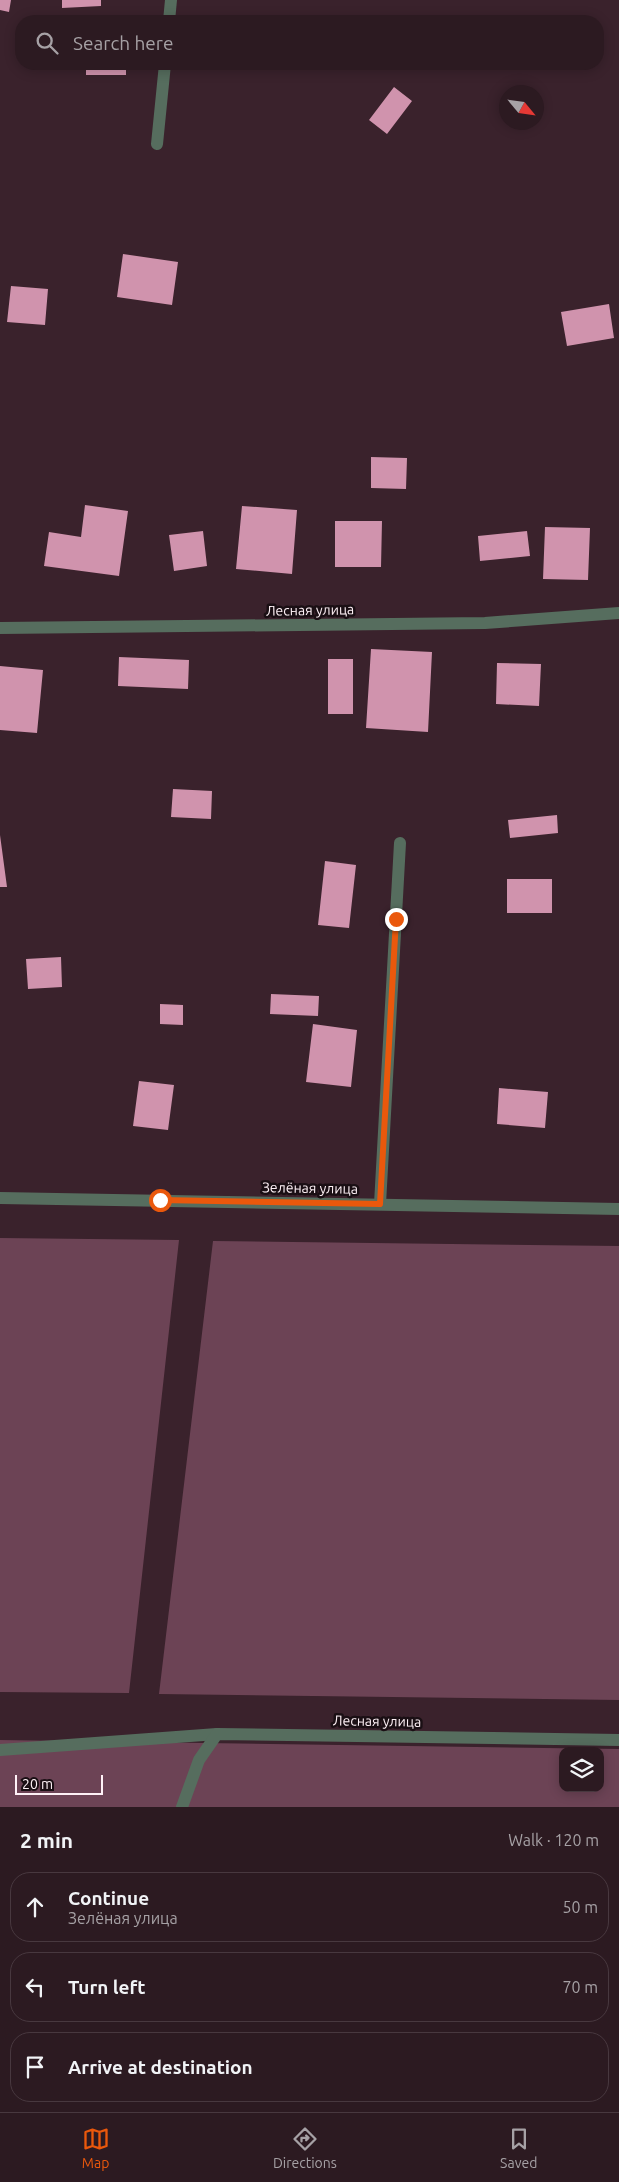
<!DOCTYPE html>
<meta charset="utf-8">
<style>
:root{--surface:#2c1a21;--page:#38272e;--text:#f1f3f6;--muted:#a6a1a5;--line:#48383f;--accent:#ea580c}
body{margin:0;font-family:Ubuntu,sans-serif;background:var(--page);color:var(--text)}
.controls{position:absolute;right:15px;bottom:15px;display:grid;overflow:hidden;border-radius:10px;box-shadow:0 2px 12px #0003}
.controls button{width:45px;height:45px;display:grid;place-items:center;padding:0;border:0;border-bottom:1px solid var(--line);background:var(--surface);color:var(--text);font:25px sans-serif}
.compass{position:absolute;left:499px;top:85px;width:45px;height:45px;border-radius:50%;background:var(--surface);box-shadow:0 2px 12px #0003;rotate:119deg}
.scale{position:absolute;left:15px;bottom:12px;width:88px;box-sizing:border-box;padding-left:5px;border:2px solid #fef1f6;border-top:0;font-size:14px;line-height:18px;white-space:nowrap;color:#fef1f6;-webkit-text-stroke:4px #1a0f14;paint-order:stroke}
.stop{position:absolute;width:15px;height:15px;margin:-11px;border:4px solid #ea580c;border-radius:50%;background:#fff}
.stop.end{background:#ea580c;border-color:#fff;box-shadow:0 1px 5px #0008}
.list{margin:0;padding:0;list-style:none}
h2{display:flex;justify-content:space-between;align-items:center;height:65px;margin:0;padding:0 20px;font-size:21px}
h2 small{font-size:16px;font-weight:400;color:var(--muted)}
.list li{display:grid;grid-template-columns:32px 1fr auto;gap:15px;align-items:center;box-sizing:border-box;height:70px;margin:0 10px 10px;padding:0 10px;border:1px solid var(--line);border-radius:20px}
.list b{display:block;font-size:19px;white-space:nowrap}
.list p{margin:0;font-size:16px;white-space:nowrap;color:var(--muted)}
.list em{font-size:16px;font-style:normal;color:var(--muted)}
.icon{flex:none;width:28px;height:28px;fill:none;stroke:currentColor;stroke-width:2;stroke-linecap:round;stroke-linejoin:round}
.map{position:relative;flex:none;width:619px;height:1807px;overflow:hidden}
.search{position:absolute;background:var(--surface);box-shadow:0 2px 12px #0003;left:15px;right:15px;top:15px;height:55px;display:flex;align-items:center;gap:12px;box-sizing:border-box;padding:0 18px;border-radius:20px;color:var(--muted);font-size:19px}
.sheet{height:305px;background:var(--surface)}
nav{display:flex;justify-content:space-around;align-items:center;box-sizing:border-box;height:70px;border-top:1px solid var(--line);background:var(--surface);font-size:14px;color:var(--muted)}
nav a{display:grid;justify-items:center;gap:2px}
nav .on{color:var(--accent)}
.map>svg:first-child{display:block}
.green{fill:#6c4355;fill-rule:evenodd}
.building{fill:#d093ad}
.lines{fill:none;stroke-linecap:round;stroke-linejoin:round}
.lane{stroke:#566d5e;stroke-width:12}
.street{stroke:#566d5e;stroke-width:12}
.route{stroke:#ea580c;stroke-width:6}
.labels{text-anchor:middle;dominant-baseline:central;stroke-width:5;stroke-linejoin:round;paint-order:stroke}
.street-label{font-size:14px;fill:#fef1f6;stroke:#1a0f14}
</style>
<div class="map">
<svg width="619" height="1807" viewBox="0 0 619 1807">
<rect width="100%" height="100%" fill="#3a222c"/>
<path class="green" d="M0,1238L179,1240L129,1693L0,1692Z
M213,1241L619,1246V1700L159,1694Z
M0,1740L619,1749V1807H0ZM563,1751H600V1788H563Z"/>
<path class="building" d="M0,0H11L9,12L0,10Z
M62,0H101V6L62,8Z
M86,17H126V21H86Z
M86,64H126V75H86Z
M394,87L412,101L387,134L369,120Z
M123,254L178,262L172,305L117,297Z
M11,286L48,289L45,325L7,322Z
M609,304L614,338L567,346L561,312Z
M371,457L407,458L406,489L371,488Z
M85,505L128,511L119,576L44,566L49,532L81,537Z
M242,506L297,510L292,574L236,569Z
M335,521H382L381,567H335Z
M545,527L590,528L588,580L543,579Z
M203,531L207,566L174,571L169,535Z
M527,531L530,556L480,561L478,536Z
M371,649L432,652L428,732L366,728Z
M119,657L189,660L188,689L118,686Z
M328,659H353V714H328Z
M497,663L541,664L539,706L496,704Z
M0,666L43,670L37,733L0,730Z
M173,789L212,791L211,819L171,817Z
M557,815L558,833L510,838L508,820Z
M0,835L7,887H0Z
M325,861L356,865L349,928L318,925Z
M507,879H552V913H507Z
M61,957L62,987L28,989L26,959Z
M271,994L319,996L318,1016L270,1014Z
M160,1004L183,1005V1025L160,1024Z
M313,1024L357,1030L351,1087L306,1082Z
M139,1081L174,1085L168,1130L133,1126Z
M499,1088L548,1092L545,1128L497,1124Z"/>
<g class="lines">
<path class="lane" d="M380,1204L400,843
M0,1750L217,1734"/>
<path class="street" d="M169,21L171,0
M157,144L165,64
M0,628L485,623L619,613
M0,1198L619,1209
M182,1807L199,1760L217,1734L619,1740"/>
</g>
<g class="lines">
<path class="route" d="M160,1200L380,1204L396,919"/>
</g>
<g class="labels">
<g class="street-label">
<text transform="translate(310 610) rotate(-1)">Лесная улица</text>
<text transform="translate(310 1188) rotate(1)">Зелёная улица</text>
<text transform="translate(377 1721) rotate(1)">Лесная улица</text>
</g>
</g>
</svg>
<div class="controls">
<button><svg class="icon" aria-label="layers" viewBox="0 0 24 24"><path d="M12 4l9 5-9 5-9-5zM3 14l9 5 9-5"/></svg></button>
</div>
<svg class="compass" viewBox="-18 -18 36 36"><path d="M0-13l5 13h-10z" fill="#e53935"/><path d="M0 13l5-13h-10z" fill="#a6a1a5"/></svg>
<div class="scale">20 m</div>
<div class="stop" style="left:160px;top:1200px"></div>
<div class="stop end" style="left:396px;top:919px"></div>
<div class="search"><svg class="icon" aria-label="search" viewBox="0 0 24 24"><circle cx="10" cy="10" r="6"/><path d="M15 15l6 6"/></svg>Search here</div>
</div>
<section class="sheet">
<h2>2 min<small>Walk · 120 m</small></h2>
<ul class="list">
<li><svg class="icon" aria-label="ahead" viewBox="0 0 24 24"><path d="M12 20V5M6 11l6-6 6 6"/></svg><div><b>Continue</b><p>Зелёная улица</p></div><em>50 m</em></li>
<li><svg class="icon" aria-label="left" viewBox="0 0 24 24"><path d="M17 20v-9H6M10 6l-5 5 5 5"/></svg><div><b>Turn left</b></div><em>70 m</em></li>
<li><svg class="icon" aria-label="arrive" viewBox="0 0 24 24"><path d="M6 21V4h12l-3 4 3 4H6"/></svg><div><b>Arrive at destination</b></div></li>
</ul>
</section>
<nav>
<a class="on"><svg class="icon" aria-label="map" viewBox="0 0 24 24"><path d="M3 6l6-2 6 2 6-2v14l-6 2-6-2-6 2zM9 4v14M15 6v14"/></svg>Map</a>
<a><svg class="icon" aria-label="directions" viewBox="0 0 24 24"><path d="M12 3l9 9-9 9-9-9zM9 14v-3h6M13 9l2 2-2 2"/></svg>Directions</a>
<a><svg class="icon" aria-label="saved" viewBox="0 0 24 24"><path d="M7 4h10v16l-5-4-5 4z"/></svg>Saved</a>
</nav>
